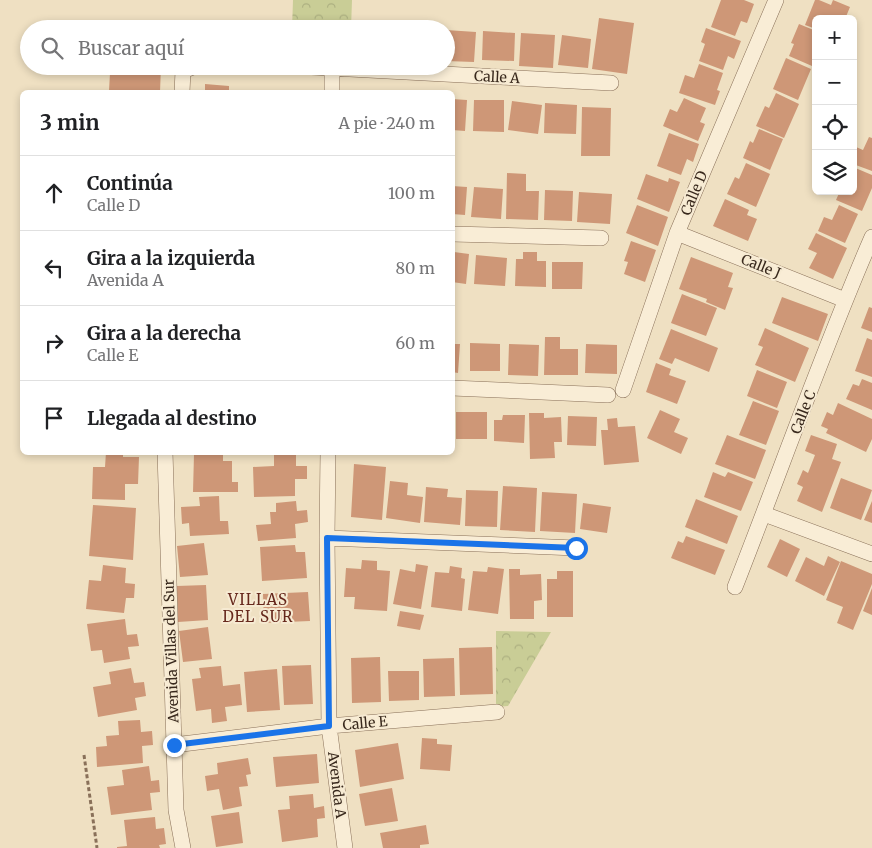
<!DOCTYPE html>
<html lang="es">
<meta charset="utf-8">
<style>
:root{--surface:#fff;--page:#f2f2f2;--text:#202124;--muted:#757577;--line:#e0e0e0}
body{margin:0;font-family:Merriweather,serif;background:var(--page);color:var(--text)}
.controls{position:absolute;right:15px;top:15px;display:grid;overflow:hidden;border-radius:8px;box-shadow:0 2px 8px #0003}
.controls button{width:45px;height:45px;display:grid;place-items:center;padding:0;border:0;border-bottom:1px solid var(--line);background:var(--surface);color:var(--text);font:25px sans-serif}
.stop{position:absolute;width:15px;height:15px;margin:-11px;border:4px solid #1a73e8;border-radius:50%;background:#fff}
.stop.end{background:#1a73e8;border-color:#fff;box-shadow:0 1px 5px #0008}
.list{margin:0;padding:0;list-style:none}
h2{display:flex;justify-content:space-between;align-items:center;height:65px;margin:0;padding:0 20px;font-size:21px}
h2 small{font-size:16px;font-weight:400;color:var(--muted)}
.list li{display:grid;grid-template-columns:32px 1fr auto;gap:15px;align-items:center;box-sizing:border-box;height:75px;padding:0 20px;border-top:1px solid var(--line)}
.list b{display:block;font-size:19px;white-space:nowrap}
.list p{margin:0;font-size:16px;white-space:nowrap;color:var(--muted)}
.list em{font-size:16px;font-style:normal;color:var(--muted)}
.icon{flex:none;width:28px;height:28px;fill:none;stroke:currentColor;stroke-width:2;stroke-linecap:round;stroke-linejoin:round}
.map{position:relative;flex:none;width:872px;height:848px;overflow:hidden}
.search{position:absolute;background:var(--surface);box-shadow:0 2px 8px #0003;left:20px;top:20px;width:435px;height:55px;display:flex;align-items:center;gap:12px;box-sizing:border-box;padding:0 18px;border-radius:28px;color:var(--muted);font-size:19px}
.panel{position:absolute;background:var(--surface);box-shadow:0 2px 8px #0003;left:20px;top:90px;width:435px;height:365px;border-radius:8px}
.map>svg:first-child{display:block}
.forest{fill:url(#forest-crowns)}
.building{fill:#ce9777}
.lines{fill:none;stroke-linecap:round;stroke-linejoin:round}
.street-casing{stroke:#897059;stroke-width:16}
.path{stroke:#897059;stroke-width:3;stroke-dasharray:4 2.5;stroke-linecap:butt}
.street{stroke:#f9edd6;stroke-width:15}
.route{stroke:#1a73e8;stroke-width:6}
.labels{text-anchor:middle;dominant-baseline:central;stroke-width:4;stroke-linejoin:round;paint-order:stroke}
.street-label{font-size:14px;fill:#39291d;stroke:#f6ead2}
.neighbourhood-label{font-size:15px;letter-spacing:1px;fill:#66281c;stroke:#f6ead2}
</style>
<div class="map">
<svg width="872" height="848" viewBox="0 0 872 848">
<defs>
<pattern id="forest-crowns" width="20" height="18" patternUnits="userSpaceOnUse" patternTransform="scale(1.25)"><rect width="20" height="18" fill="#c9cd96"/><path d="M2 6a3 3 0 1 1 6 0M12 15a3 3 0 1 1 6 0" fill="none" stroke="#adb081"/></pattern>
</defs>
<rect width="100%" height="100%" fill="#efe0c2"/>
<path class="forest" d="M293,0H352L351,29H292Z
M496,631L551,632L508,706L496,707Z"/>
<path class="building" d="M721,0H744L754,4L747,23L741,21L735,36L711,27Z
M815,0H819L831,5L833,0L850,7L845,19H816V29L805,25Z
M599,18L634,23L627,74L592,69Z
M799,24L816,31V57L812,66L789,56L794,44L791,43Z
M361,25L396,27V29H361Z
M706,28L741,41L734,59L728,56L723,70L699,61L705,44L701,42Z
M446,30L476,32L474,62L446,61Z
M483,31L515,33L514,61L482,60Z
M521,33L555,35L553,68L519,66Z
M562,35L591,39L588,68L558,65Z
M786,58L811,69L798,100L773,89Z
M699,64L723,73L717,90L720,91L715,105L679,93L685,75L694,78Z
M117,66H161L160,92L109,91L110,73L117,74Z
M205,84L229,86V92H205Z
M776,93L799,104L784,138L756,126L765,106L769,108Z
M684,98L706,108L700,122L705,124L698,141L663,126L670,109L677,112Z
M452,99L467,100L465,131L452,130Z
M474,100H504V132L473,131Z
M512,101L542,105L538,134L508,130Z
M545,103L577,105L576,134L544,133Z
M582,107L611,108L610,156H581Z
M759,129L783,139L770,170L743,158L750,141L753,143Z
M669,133L699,144L693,162L687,159L681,175L657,166Z
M869,137L872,138V171L853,164V153L856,147L863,150Z
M746,163L770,174L756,207L727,194L735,177L739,179Z
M853,167L872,175V188L862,211L836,200L840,191H853Z
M507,173L526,174V191H539L538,220L506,219Z
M646,174L668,182L669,178L680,182L669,212L637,199Z
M452,186L467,187L465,215L452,214Z
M474,187L503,189L501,219L471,217Z
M545,190L573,191L572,221L544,220Z
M579,192L612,194L610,224L577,222Z
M725,199L749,210L747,215L757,219L748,241L713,226Z
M637,205L668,217L658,246L626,233Z
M839,205L858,214L845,243L818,231L824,217L832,220Z
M816,233L847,248L833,279L809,268L817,253L808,249Z
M631,241L656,250L645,282L624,274L628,262L624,261Z
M454,252L469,254L466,284L452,282V258Z
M523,252H537V261H546V287L515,286L516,259H523Z
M476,255L507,258L505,286L474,284Z
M691,257L733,273L728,287L733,288L725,310L706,302L707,299L679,289Z
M552,262H583L582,289H552Z
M682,294L717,308L706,336L671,323Z
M782,297L828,314L818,341L772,323Z
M869,307L872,308V332L861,328Z
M765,328L809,348L795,382L755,365L763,347L758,345Z
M671,329L718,348L709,372L675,358L672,364L659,359Z
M545,337H560V349H578V375H544Z
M867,338L872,340V377L855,371Z
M470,343L500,344V371H470Z
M452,344H460L458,373L452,372Z
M509,344L539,345L538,376L508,375Z
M586,344L617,345V374L585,373Z
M656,363L671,369L669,375L686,381L677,404L646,392Z
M757,370L787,382L777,408L747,396Z
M862,379L872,383V410L846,399L853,384L859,386Z
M753,401L779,411L766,445L739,435Z
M838,403L872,419V439L866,452L826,433L828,429L821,426L827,412L833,415Z
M660,410L680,419L674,432L688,438L681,454L647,438Z
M456,412H487V439H456Z
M529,413H544V418L561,417L562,442H554L555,458L530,459Z
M503,415H525L524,443L494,441V420H502Z
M568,416L597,417L596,446L567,445Z
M617,418L618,427L635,426L639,462L604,465L601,430H608L607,419Z
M727,435L766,450L755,479L715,464Z
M811,435L837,444L832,459L841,462L822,512L797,501L803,487L797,484L803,470L808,473L815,455L805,451Z
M106,452H123V457H139L138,484H125V500L92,499L93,467H105Z
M201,452H223V461H232V482H238V492H193L194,454H201Z
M296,453V466H307V479H295V496L254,497L253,467L274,466V454Z
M354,464L386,467L382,520L351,517Z
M713,472L725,477L728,472L753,482L741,511L704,497Z
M841,478L872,490L861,520L830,508Z
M390,481L408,483L407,495L423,497L420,523L386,518Z
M503,486L537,488L535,532L500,530Z
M426,487L448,489L447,497L462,498L460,525L424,522Z
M466,490L498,491L497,527L465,526Z
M542,492L577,494L575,533L540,531Z
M219,496L220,521H228L229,534L190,536L189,523L182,524L181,507L200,506L199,497Z
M696,499L738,516L727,544L685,527Z
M296,501L297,511L307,510L308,522L295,524L296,538L258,541L256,525L271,524L270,512H276V503Z
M872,501V523L864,520Z
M583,503L611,507L607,533L580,529Z
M93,505L136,508L133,560L89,556Z
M686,536L725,550L715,575L671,558L678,541L683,543Z
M780,539L800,549L787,577L767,567Z
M204,543L208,575L180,577L177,546Z
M295,545L296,552H305L307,578L262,581L260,547Z
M828,556L840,562L824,596L795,581L806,557L824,566Z
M362,560L377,561V570L390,571L387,611L354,609L355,597H344L346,568L361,569Z
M841,561L872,574V584L853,630L837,623L843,607L826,600Z
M416,564L428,566L421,609L393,604L400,569L415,572Z
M103,565L126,568L125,583L135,584L134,598H126L124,613L86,609L89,580L101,581Z
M450,566L462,568L461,578L465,579L462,611L431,607L435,572L449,573Z
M488,567L504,569L498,614L468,610L473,571L487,572Z
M509,569H520V575L541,574L542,600L534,601V619H510Z
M557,571H573V617H547V579H557Z
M206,585L208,620L178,622L177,586Z
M872,588V615L863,611Z
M308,592L310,621L264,623L263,594Z
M400,611L424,615L420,630L397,626Z
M125,619L127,635L137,634L139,646L128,647L130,659L104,663L102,650L91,651L87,624Z
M208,627L212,659L183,662L179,631Z
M492,647L493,694L460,695L459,648Z
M380,657L381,702L352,703L351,658Z
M454,658L455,696L424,697L423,659Z
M311,665L313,704L284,705L282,666Z
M221,666L223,686L240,684L242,705L225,707L227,721L212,723L211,709L196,711L192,679L201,678L199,668Z
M131,668L134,683L144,682L146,696L135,698L137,710L98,717L93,687L111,684L109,672Z
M277,669L280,710L247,712L244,672Z
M388,671H419V700L389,701Z
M140,720L141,732L152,731L153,745L142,746L143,763L97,767L96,747L107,746L106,736L119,735L118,721Z
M422,738L437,739V744L452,745L450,771L420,769Z
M398,743L404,779L360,787L355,750Z
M317,754L319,783L276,787L273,757Z
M248,758L251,774L246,775L248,786L239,787L242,806L223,810L219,789L207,791L205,776L218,774L217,763Z
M149,766L151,781L159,780L160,792L150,793L152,810L111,815L107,787L124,785L122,770Z
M392,788L398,821L365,826L359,794Z
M313,794L314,808L324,806L325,818L317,819L318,837L282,842L278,810L290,809L289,796Z
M239,812L243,843L216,847L211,816Z
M155,817L156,829L164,828L166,844L159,845L160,848H117V847L127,846L124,820Z
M426,825L429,844L420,845V848H383L380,833Z"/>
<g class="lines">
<g class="street-casing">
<path id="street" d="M293,66L611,83
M182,92L183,71L195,66
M332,92V69
M677,233L845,300
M452,234L601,238
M452,388L608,395
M623,390L677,233L776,0
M165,452L176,810L183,848
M328,452L327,538L329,726L345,848
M764,514L872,554
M327,538L576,548
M735,587C781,470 822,352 872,237
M174,745L329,726L497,712"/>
</g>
<path class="path" d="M84,755L97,848"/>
<use href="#street" class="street"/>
</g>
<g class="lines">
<path class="route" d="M174,745L329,726L327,538L576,548"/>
</g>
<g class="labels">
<g class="street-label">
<text transform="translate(497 77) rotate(3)">Calle A</text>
<text transform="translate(694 193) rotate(-67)">Calle D</text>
<text transform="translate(761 266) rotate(22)">Calle J</text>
<text transform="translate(803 412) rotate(-69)">Calle C</text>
<text transform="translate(171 651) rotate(-92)">Avenida Villas del Sur</text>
<text transform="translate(365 723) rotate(-5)">Calle E</text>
<text transform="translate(337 785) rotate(83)">Avenida A</text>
</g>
<g class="neighbourhood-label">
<text x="258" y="599">VILLAS<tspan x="258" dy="17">DEL SUR</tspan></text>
</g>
</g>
</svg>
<div class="controls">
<button>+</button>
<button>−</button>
<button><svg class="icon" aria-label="locate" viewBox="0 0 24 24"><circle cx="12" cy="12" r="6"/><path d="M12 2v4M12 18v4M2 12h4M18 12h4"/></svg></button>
<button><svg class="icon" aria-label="layers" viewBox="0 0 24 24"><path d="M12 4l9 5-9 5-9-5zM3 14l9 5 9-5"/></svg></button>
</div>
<div class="stop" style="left:576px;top:548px"></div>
<div class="stop end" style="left:174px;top:745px"></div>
<div class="search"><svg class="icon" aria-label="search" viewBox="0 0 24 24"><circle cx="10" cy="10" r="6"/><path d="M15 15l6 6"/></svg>Buscar aquí</div>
<section class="panel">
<h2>3 min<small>A pie · 240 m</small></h2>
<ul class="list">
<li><svg class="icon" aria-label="ahead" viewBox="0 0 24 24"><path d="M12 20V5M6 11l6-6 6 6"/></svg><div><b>Continúa</b><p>Calle D</p></div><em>100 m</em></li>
<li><svg class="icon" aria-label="left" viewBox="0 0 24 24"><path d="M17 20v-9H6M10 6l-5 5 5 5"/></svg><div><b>Gira a la izquierda</b><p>Avenida A</p></div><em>80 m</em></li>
<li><svg class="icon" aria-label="right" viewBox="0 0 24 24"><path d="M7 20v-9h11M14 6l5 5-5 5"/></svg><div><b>Gira a la derecha</b><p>Calle E</p></div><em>60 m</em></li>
<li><svg class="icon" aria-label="arrive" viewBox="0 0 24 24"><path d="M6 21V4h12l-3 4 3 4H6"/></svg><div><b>Llegada al destino</b></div></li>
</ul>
</section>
</div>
